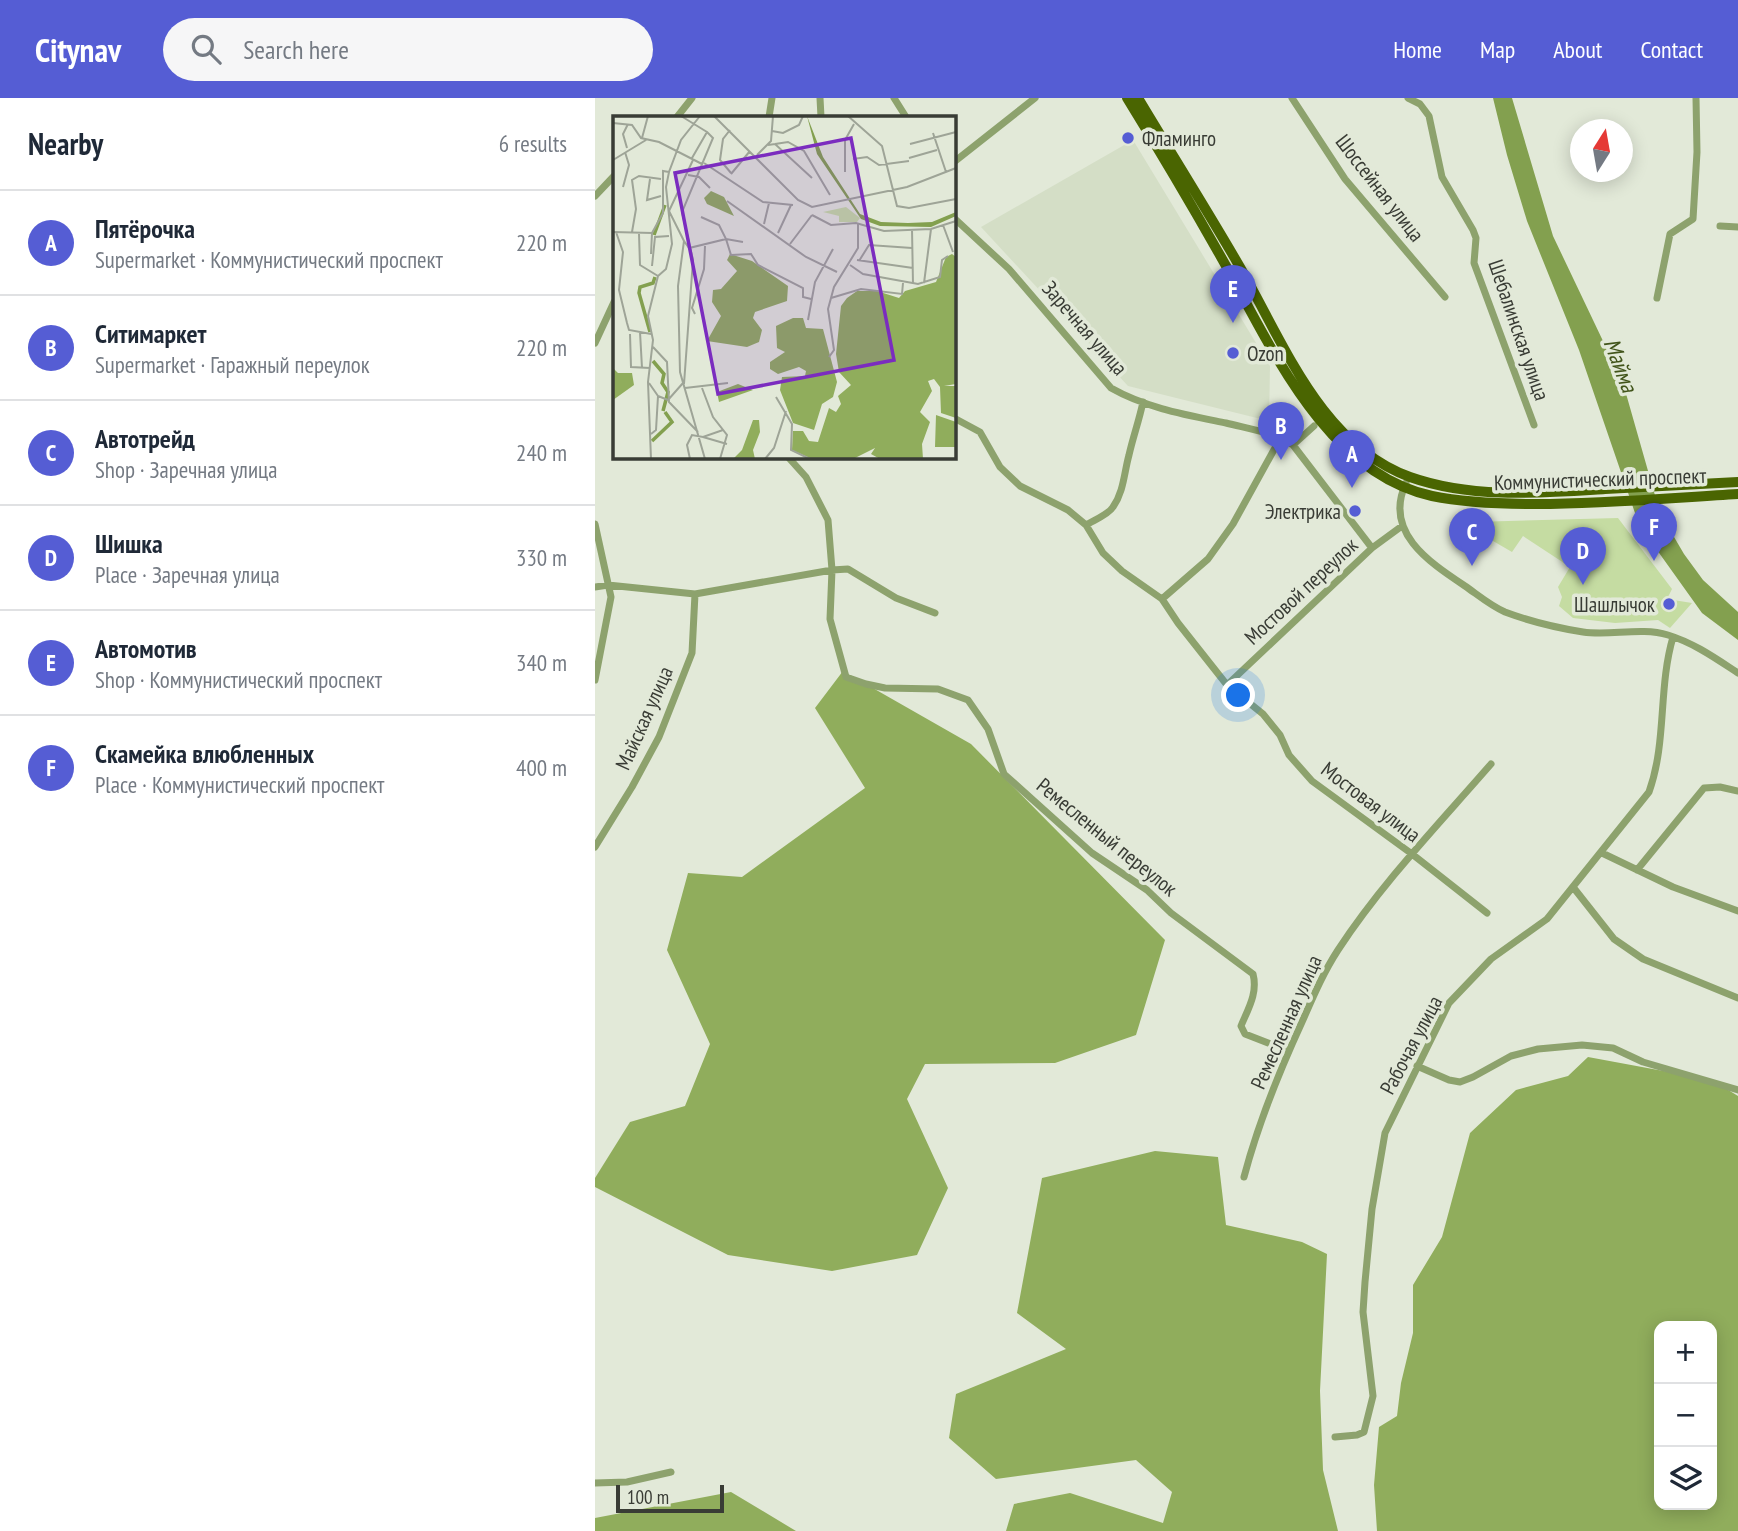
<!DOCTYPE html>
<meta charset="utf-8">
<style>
:root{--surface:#fff;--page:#f6f6f7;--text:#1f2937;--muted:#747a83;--line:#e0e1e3;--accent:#555dd4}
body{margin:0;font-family:"PT Sans Narrow",sans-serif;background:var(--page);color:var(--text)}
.controls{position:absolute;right:21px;bottom:21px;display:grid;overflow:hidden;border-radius:14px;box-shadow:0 4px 18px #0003}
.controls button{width:63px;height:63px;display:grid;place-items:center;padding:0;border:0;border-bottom:2px solid var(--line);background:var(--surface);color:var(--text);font:35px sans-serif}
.compass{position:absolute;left:975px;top:21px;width:63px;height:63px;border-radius:50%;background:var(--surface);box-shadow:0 4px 18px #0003;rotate:11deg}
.scale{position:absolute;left:21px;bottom:18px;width:108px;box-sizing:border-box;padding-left:7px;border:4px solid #393c35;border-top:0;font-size:19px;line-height:24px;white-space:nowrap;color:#393c35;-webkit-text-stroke:5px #e2e9d8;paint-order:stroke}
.you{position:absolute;left:644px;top:598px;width:24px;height:24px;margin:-18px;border:5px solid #fff;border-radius:50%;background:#1a73e8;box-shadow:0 0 0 10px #1a73e833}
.badge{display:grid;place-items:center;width:46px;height:46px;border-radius:50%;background:var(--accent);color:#fff;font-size:23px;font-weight:700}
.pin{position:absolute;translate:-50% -58px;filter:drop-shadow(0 2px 4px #0008)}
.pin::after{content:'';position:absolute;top:37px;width:24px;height:21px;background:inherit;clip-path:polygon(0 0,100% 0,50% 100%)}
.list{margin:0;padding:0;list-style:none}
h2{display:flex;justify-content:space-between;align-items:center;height:91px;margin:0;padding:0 28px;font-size:30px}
h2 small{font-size:23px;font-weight:400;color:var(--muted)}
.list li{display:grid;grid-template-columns:46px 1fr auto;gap:21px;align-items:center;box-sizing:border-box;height:105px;padding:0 28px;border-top:2px solid var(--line)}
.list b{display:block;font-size:26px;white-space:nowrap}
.list p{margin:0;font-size:23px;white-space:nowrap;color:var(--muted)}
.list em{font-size:23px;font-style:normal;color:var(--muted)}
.icon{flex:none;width:38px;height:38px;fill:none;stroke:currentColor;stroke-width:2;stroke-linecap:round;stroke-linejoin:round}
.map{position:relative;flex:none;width:1143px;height:1433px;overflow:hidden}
header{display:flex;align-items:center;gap:42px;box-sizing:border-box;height:98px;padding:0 35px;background:var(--accent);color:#fff}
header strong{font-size:33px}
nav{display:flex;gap:38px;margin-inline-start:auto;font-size:24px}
.search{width:490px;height:63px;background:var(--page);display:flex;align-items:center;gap:18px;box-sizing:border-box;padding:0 24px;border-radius:38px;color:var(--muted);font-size:26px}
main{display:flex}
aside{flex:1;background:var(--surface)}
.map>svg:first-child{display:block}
.built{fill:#d4dec6}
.green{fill:#c5dca2}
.forest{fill:#90ad5c;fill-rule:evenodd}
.water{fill:#83a04f}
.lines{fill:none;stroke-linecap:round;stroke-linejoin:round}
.minor{stroke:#8da26d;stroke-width:7}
.primary{stroke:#4a6501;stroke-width:10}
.poi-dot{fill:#555dd4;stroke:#e2e9d8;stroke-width:2.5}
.labels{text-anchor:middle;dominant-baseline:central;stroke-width:7;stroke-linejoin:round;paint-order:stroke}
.poi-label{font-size:21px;fill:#393c35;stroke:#e2e9d8;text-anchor:start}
.street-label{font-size:21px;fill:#393c35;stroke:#e2e9d8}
.water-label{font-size:23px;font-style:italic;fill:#41541a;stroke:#e2e9d8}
.inset-river{fill:none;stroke:#83a04f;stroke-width:3.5}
.inset-road{fill:none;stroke:#9ea497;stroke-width:2}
.view{fill:#7b2cbf;fill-opacity:0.15;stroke:#7b2cbf;stroke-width:3.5}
.inset-edge{fill:none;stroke:#393c35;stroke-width:3.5}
</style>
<header>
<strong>Citynav</strong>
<div class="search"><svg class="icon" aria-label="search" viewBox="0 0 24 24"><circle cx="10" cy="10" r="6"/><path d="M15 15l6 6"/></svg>Search here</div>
<nav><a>Home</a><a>Map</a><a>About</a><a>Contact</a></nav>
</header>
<main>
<aside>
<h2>Nearby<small>6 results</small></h2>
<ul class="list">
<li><span class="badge">A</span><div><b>Пятёрочка</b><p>Supermarket · Коммунистический проспект</p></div><em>220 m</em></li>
<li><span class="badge">B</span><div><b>Ситимаркет</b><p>Supermarket · Гаражный переулок</p></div><em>220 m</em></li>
<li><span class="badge">C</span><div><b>Автотрейд</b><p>Shop · Заречная улица</p></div><em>240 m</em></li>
<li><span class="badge">D</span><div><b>Шишка</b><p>Place · Заречная улица</p></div><em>330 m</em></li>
<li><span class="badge">E</span><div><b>Автомотив</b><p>Shop · Коммунистический проспект</p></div><em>340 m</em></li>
<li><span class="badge">F</span><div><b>Скамейка влюбленных</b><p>Place · Коммунистический проспект</p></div><em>400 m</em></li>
</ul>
</aside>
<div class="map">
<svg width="1143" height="1433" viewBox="0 0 1143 1433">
<rect width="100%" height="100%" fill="#e2e9d8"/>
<path class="built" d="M538,42L675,268L674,323L533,288L386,129Z"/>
<path class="green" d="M1023,420L1077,491L1072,501L1097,505L1075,530L1063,522L1020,525L978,520L964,508L967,499L963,489L975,469L928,438L917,454L886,436L877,424Z"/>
<path class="forest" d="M248,573L376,646L570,842L541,937L460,965L330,966L312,1001L353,1090L322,1157L237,1173L133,1157L0,1089V1080L35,1024L90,1008L115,946L72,852L93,775L147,779L270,690L220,610Z
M993,959L1117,982L1143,998V1433H782L779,1387L784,1329L802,1318L806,1285L818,1235V1187L847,1139L875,1035L921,992L973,978ZM1064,1228H1117V1407H1064Z
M560,1053L623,1059L631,1127L707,1144L732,1156L725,1293L728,1372L743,1433H411L419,1406L475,1395L568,1425L577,1394L541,1362L401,1381L354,1340L361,1296L471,1251L422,1215L447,1080Z
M136,1394L201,1433H0V1420Z"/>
<path class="water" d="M898,0H917L958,138L1028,285L1065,415L1089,456L1108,482L1143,514V542L1107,515L1057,445L1040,415L984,252L932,123L912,57Z"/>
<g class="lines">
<path class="minor" d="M225,0L226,19
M299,0L311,19
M697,0L750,81L850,199
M813,0L825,6L834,18L847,79L878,132L881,140L879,165L939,327
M82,19L97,0
M174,19L177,0
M359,64L440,0
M0,98L19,78
M359,120L414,171L516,290C551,310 592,317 631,325C654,331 677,334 698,347
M1125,128L1143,129
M1062,200L1075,136L1098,121L1102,54L1101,0
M0,245L19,204
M359,320L385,334L405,369L425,388L473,412L491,427L508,455L527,473L567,501L583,525L632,587L668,616L685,637L694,657L717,683L817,756L892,815
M719,328L698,347L777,450
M811,385C788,434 834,464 870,488C883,497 896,508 910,514C934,523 963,530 988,534C1015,538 1046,529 1073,537C1099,545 1120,560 1143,575
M0,426L16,499L0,582
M491,427C499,422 513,417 518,409C529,393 529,375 534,357C538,339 544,323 548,304
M0,489L13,487L100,496L237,472L233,422L211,379L193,359
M567,501L613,461L638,426L686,339
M340,515L301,500L253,471L237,472L235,521L251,579L271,586L290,590L343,591L373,602L393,631L409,676L497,755L552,792L576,815L658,876C663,895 653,911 646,928L650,936L694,953
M632,587L777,450L807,428
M0,749L37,689L64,639L97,555L100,496
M1007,755L1078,789L1143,813
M1042,772L1109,690L1125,689L1143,693
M978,789L1019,841L1048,861L1143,900
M822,968L854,982L865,984L878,979L916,958L943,951L987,947L1018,950L1048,964L1143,992
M649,1079C663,1026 684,974 707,924C718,899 728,875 743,852C787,785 843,727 896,666
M740,1339L762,1337L769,1334L778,1298L768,1214L770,1184L777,1111L790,1035L854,905L896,861L952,821L1054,694C1072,644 1063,590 1078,539
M0,1385L32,1384L76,1374"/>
<path class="primary" d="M532,0C564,52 596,106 626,159C675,245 729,375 837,398C871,405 907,406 942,406C1009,406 1076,400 1143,396
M543,0C576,55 610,109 642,164C687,240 724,346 815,379C877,401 946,395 1010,391C1055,389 1099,386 1143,384"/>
</g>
<g class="poi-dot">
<circle cx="533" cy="40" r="7"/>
<circle cx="638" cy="255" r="7"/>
<circle cx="760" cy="413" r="7"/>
<circle cx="1074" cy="506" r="7"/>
</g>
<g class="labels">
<g class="poi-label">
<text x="547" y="40">Фламинго</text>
<text x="652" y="255">Ozon</text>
<text x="746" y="413" text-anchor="end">Электрика</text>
<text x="1060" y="506" text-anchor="end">Шашлычок</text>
</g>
<g class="street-label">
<text transform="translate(785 90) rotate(52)">Шоссейная улица</text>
<text transform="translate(490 230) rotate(49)">Заречная улица</text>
<text transform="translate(924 232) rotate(71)">Шебалинская улица</text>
<text transform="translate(1005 381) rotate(-2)">Коммунистический проспект</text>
<text transform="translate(706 493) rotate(-43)">Мостовой переулок</text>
<text transform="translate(49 620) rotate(-66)">Майская улица</text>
<text transform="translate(776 704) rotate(37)">Мостовая улица</text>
<text transform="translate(512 739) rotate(39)">Ремесленный переулок</text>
<text transform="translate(691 924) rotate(-66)">Ремесленная улица</text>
<text transform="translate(816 947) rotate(-62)">Рабочая улица</text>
</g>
<g class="water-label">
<text transform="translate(1026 267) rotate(69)">Майма</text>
</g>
</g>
<g transform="translate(18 18)">
<rect width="343" height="343" fill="#e2e9d8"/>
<path d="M233,91L247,102L244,106H226V100L210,96Z" fill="#c5dca2"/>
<path d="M98,75L111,81L121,100L94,88L91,82ZM117,138L139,145L175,170L174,185L142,196L140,202L149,214L146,226L134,231L94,225L108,200L99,186L100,174L108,173L124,155L114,144ZM339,138L343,141V268L331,270H343V302L328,297L327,271L321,263L315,265L319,275L307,296L317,306L309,328L310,343H267L258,338L262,332L240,343H199L179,334L180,315H190L196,325L205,326L216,292L223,296L228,288L225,280L238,269L226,256L223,238L228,190L234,182L244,175H264L286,182L292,175L323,166L333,141ZM180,202H190L193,212L210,213L224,266L220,281L209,288L201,314L180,307L167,274L169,261L192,260L193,255L186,251L165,258L157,253V246L172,236L164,232L163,210ZM0,252L5,257H19L21,269L0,284ZM125,268L140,274L106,286L104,276ZM323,299L343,306V331H322ZM140,304H146L147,316L140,334L142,343H120L129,334Z" fill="#90ad5c"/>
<path d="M194,0L210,41L247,98L268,106L295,107L319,106L343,96V100L318,111L267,110L248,103L204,38Z" fill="#83a04f"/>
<path class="inset-river" d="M41,119L52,89M37,216L26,177L27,171L40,167L42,161M40,245L51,258L49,267L55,276L50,295M39,325L59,306L52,296"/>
<path class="inset-road" d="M68,0L94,16L79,42M101,0L185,84L199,91L294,71L343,52M235,0L269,30L284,90L296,92L343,83M0,7L19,9L28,22L46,26L89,48M117,14L110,23L107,44L118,57M159,15L170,17L186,9L190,0M320,17L333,56M29,22L35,0M162,28L175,26L191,35L217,79M297,28L343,16M155,29L162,28L199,62M14,32L10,18L15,8M144,39L158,25L160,0M296,42L324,34M240,43L254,41L266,49L296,45M0,44L33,24M80,44L56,95L71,125L65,170L67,256L92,343M91,47L150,86L180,89M232,56V24L241,8M118,58L137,35M75,59L86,61L97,72M37,63L34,84L48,80M10,71L16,49L12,36M114,85L193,141L224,156M199,99L218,109L243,107L271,115L318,113L343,105M151,108L156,87M330,109L340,136M299,113L300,168M0,116L39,117L50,97V55L56,56M3,116L10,136L6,174L14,207L16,214L38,218M19,116L23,93L19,64L26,60L48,63M165,117L178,89M26,118L27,149L45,160M71,125L76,132L113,123L106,109L88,101M130,126L113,123L118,139L138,138L145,149L190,172V181L198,183M177,128L199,99M38,138L39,117M244,144L300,152M246,145L256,129L299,132M237,149L250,158L305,168L327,161L329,144L335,140M39,150L42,121L56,120M45,160L53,153L59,128L53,71L56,56L68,24L87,0M311,167L318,113M218,182L248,173L289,178L290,167M82,198L79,192L91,153L92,130M195,204L202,166L220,133M27,216L29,252M17,218L18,251L37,252M40,231L54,246L56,286L85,316M216,241L221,234L215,193L221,171L245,132V108M36,267L45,280L43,314L38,318M71,268L80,144L69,96L100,22L94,16M72,272L115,267M89,272L100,301L114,319L107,343M45,280L55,284L70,267M163,281L179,308L178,334L197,343M90,321L114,328M38,343L35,266L40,224L35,200L45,160M77,343L74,329L79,319L90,321L110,314M152,343L161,332L173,295"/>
<path class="view" d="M238,22L281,244L105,278L62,57Z"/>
<rect width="343" height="343" class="inset-edge"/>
</g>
</svg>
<div class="controls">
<button>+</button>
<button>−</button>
<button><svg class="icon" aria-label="layers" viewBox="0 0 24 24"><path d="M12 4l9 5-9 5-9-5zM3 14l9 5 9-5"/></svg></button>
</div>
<svg class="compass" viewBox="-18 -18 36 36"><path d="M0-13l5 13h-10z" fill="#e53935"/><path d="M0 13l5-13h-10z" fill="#747a83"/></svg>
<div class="scale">100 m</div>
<div class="you"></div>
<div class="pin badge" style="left:757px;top:390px">A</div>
<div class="pin badge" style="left:686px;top:362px">B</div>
<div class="pin badge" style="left:877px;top:468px">C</div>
<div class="pin badge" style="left:988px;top:487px">D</div>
<div class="pin badge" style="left:638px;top:225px">E</div>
<div class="pin badge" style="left:1059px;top:463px">F</div>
</div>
</main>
